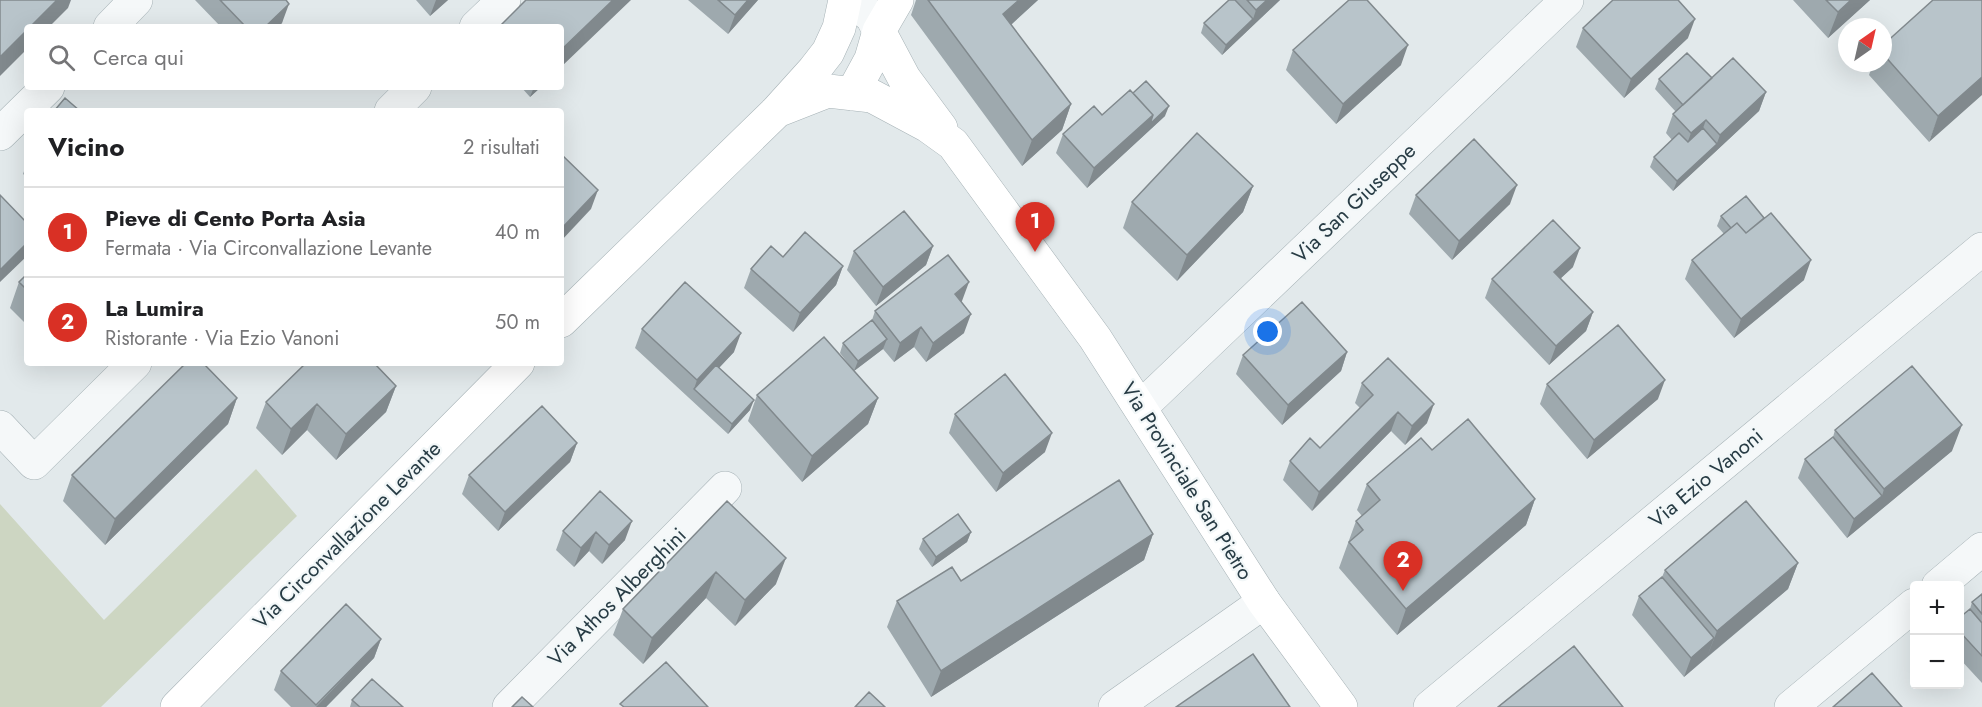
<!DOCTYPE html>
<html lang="it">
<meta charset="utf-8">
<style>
:root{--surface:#fff;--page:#f2f2f2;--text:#202124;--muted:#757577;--line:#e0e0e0;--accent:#d93025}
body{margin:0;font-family:Jost,sans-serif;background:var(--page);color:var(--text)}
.controls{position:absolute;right:18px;bottom:18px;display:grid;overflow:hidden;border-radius:6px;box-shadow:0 6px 24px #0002}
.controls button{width:54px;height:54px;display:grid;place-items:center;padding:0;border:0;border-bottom:2px solid var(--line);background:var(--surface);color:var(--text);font:30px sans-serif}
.compass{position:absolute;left:1838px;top:18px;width:54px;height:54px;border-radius:50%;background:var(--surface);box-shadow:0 6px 24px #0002;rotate:34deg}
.you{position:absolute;left:1268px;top:332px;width:21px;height:21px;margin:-15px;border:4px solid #fff;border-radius:50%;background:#1a73e8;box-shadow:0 0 0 9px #1a73e833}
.badge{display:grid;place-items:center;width:39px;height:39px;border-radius:50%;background:var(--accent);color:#fff;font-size:20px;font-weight:700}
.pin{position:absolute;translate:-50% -50px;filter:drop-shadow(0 2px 3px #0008)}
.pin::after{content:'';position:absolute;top:32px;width:21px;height:18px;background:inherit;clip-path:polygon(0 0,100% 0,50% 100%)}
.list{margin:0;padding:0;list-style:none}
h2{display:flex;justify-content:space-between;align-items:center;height:78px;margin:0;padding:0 24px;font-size:26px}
h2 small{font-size:20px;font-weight:400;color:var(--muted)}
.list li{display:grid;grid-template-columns:39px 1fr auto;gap:18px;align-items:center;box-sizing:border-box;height:90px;padding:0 24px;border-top:2px solid var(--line)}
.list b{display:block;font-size:22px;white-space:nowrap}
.list p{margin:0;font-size:20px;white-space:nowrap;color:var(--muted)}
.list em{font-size:20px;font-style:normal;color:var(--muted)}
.icon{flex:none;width:33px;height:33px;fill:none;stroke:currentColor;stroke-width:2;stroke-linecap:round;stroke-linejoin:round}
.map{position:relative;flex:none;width:1982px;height:707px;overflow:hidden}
.search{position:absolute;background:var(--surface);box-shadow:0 6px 24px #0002;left:24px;top:24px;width:540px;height:66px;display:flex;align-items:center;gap:15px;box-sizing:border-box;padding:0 21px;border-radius:6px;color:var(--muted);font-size:22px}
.panel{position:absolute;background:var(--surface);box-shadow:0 6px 24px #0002;left:24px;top:108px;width:540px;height:258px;border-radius:6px}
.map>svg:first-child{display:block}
.green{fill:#cdd6c2}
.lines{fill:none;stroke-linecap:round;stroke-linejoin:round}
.minor-casing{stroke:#a6b2b6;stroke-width:34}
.secondary-casing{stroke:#a6b2b6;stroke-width:34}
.minor{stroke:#f5f8f9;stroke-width:33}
.secondary{stroke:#fff;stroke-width:33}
.wall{fill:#9ea9ae}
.shaded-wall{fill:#81898d}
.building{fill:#b8c4ca;stroke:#81898d;stroke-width:1.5}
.labels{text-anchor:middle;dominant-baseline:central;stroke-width:4.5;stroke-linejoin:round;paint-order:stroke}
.street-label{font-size:21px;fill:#283c45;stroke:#f2f7f8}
</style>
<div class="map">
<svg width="1982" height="707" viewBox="0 0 1982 707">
<rect width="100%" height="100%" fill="#e2e9eb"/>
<path class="green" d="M256,469L297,516L101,707H0V504L104,620Z"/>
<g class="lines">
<g class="minor-casing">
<path id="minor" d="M851,0L872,17L879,31
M110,27L136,0
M476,27L504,0
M391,111L415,87
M0,134L48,87
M1141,407L1567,0
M0,427L34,463L135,363
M1938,586L1982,549
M509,707L725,488
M1115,707L1264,602
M1430,707L1982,249
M1791,707L1914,605"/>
</g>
<g class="secondary-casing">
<path id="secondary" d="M879,31L904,78L941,128
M852,94L871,59L879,31L897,0
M777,111L828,91L872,96L928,126L953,144L1095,338L1264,602L1341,707
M561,321L777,111L814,70L828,52L839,28L845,0
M177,707L518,363"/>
</g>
<use href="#minor" class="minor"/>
<use href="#secondary" class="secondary"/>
</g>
<path class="wall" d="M195,0H286L282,23L278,27H221Z
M416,0H448L430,16Z
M688,0H758L728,34Z
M916,0H1038L1011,25L1071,104L1062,130L1022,166L911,15Z
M1229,0H1280L1222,55L1201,33L1204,23Z
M1793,0H1870L1828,38Z
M1982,0L1929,142L1869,75L1873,63H1883V45Z
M1583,28L1688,38L1624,98L1576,47Z
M1293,50L1401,65L1336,124L1286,70Z
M1712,78L1766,92L1759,111L1673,191L1650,167L1654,157L1672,140L1666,133L1673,114L1676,112L1655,89L1659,79Z
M521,87H541L530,97Z
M1133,93L1165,116L1087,188L1056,153L1063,134L1102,115Z
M27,163V177L23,174Z
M1253,186L1243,212L1177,281L1123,228L1132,202Z
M1416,195L1510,204L1452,260L1409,214Z
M1721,216L1804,280L1734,338L1685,279L1692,260L1724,234L1717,226Z
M933,246L926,265L876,306L847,270L854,251Z
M783,257L843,266L836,285L793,332L744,288L751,269Z
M1573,267L1561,278L1593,312L1586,331L1549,365L1485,298L1492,279Z
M27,274V325L10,308L19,282Z
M962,301L961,302L964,333L926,362L914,347L894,362L883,349L854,371L878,398L868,424L802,482L748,421L757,395L850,366L840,353L843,343L872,320L875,311Z
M642,329L734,352L719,368L750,410L728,434L635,348Z
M1347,352L1341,371L1282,425L1236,374L1243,355Z
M1362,383L1427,423L1405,445L1391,431L1312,511L1283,480L1290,461L1320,448L1360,408L1355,403Z
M1547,384L1658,399L1587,459L1540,404Z
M396,386L386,412L336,460L307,430L282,455L256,428L266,402Z
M237,398L228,424L105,545L63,501L72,475Z
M955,414L1045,452L996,492L949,433Z
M1835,430L1952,451L1847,538L1798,478L1805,459L1833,437Z
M577,443L570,462L498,531L462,494L469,475Z
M1432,450L1535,499L1526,525L1397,635L1339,568L1356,521L1362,516L1357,510L1367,484Z
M600,491L625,540L602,564L589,551L574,567L556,550L563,531Z
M727,501L776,584L735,626L706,598L643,664L613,635L623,609Z
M971,532L967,542L932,567L919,549L923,539Z
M1153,534L1144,560L931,697L887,627L897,601L961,581Z
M1798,563L1788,589L1684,677L1632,615L1639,596L1662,577L1665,570Z
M1982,594V683L1959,658V618L1970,609L1972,602Z
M381,639L374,658L326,707H291L274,690L281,671Z
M352,700L403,707H350Z"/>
<path class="shaded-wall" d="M57,0H71L68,8L49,27H30Z
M436,0H448L430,16Z
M613,0H631L561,67V50Z
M748,0H758L728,34L735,15Z
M1019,0H1038L994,40L1003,14Z
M1267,0H1280L1222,55L1226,45L1253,19L1256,10Z
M1851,0H1870L1828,38L1838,12Z
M289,4L282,23L278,27H265Z
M1695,19L1688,38L1624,98L1631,79Z
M27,30V49L0,76V57Z
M1408,45L1401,65L1336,124L1343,104Z
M1982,77V95L1929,142L1938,116Z
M534,87H541L530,97Z
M1766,92L1759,111L1713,154L1720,135Z
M1071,104L1062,130L1022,166L1032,140Z
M1169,106L1165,116L1087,188L1094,168L1153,115Z
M1706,120L1699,139L1684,152L1691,133Z
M1717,144L1713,154L1673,191L1677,181Z
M1517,185L1510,204L1452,260L1459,241Z
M1253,186L1243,212L1177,281L1187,255Z
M598,190L591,209L561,241V229Z
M27,243V256L0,282V270Z
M933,246L926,265L876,306L883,287Z
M1580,248L1573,267L1547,291L1554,272Z
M1811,260L1804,280L1734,338L1741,319Z
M843,266L836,285L793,332L800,313Z
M969,282L962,301L948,313L955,294Z
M1593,312L1586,331L1549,365L1556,346Z
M971,314L964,333L926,362L933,343Z
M921,327L914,347L894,362L900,343Z
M741,333L734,352L697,391L694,389L697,380Z
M887,339L883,349L854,371L858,361Z
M1347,352L1341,371L1282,425L1288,405Z
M1665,380L1658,399L1587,459L1594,440Z
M396,386L386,412L336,460L346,434Z
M237,398L228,424L105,545L115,519Z
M878,398L868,424L802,482L812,456Z
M754,400L750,410L728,434L732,424Z
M317,404L307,430L282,455L291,429Z
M1434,404L1427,423L1405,445L1412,426Z
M1398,412L1391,431L1312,511L1319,492Z
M1962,425L1952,451L1847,538L1854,519L1882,496L1884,489Z
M1052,433L1045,452L996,492L1003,473Z
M577,443L570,462L498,531L505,512Z
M1535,499L1526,525L1397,635L1406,609Z
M632,521L625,540L602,564L609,545Z
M596,532L589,551L574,567L581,548Z
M971,532L967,542L932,567L936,557Z
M1153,534L1144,560L931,697L941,671Z
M786,558L776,584L735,626L745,600Z
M1798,563L1788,589L1707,657L1717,631Z
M716,572L706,598L643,664L652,638Z
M1714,638L1707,657L1684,677L1691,658Z
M381,639L374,658L326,707H316Z"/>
<path class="building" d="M0,0H57L30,27H27V30L0,57Z
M220,0H286L289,4L265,27H246Z
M526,0H613L561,50V27H499Z
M718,0H748L735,15Z
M928,0H1019L1003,14L1071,104L1032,140Z
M1229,0H1235L1253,19L1226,45L1204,23Z
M1247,0H1267L1256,10Z
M1349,0H1367L1408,45L1343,104L1293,50Z
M1613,0H1678L1695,19L1631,79L1583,28Z
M1826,0H1851L1838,12Z
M1933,0H1982V77L1938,116L1883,54V45Z
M1687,53L1712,78L1683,105L1659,79Z
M1733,58L1766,92L1720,135L1706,120L1691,133L1673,114Z
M1146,81L1169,106L1150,124L1153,115L1133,93Z
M1130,90L1153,115L1094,168L1063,134L1094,106L1102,115Z
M65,98L80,111H54Z
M1703,128L1717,144L1677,181L1654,157L1679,133L1688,142Z
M1197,133L1253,186L1187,255L1132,202Z
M1474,139L1517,185L1459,241L1416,195Z
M561,154L598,190L561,229Z
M0,195L27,223V243L0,270Z
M1746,196L1764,218L1746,233L1737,223L1731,228L1721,216Z
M904,211L933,246L883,287L854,251Z
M1771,213L1811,260L1741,319L1692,260L1737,223L1746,233Z
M1553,220L1580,248L1554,272L1593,312L1556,346L1492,279Z
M805,232L843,266L800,313L751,269L771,246L783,257Z
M948,255L969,282L955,294L971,314L933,343L921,327L900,343L875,311Z
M27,274V290L19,282Z
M685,282L741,333L697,380L642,329Z
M1302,302L1347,352L1288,405L1243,355Z
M872,320L887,339L858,361L843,343Z
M1618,325L1665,380L1594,440L1547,384Z
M824,337L878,398L812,456L757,395Z
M1388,358L1434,404L1412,426L1398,412L1319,492L1290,461L1310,438L1320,448L1373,395L1362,383Z
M186,363H203L237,398L115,519L72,475Z
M306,363H374L396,386L346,434L317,404L291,429L266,402Z
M716,365L754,400L732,424L694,389Z
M1912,366L1962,425L1884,489L1835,430Z
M1005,374L1052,433L1003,473L955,414Z
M542,406L577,443L505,512L469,475Z
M1468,419L1535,499L1406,609L1349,542L1363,530L1356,521L1380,500L1367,484L1421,438L1432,450Z
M1833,437L1882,496L1854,519L1805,459Z
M1119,480L1153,534L941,671L897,601L952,567L961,581Z
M600,491L632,521L609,545L596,532L581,548L563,531Z
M727,501L786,558L745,600L716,572L652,638L623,609Z
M1746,501L1798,563L1717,631L1665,570Z
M958,514L971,532L936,557L923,539Z
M1662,577L1714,638L1691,658L1639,596Z
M1982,594V614L1972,602Z
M346,604L381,639L316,705L281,671Z
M1970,609L1982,623V656L1959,631V618Z
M1574,646L1623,707H1498Z
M1253,654L1290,707H1176Z
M666,662L708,707H624L620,704Z
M1872,673L1902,707H1833Z
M372,679L403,707H360L352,700Z
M869,692L885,707H855Z
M522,697L533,707H512Z"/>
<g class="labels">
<g class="street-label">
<text transform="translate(1354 203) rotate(-44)">Via San Giuseppe</text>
<text transform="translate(1706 478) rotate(-40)">Via Ezio Vanoni</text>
<text transform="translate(1187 481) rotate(58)">Via Provinciale San Pietro</text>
<text transform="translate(347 535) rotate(-45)">Via Circonvallazione Levante</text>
<text transform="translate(617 597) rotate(-45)">Via Athos Alberghini</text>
</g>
</g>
</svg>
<div class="controls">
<button>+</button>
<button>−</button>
</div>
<svg class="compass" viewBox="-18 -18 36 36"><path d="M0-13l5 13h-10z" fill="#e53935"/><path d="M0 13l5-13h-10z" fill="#757577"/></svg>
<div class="you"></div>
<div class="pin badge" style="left:1035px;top:252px">1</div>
<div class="pin badge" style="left:1403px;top:591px">2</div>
<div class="search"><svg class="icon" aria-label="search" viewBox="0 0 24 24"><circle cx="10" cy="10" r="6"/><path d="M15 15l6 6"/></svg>Cerca qui</div>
<section class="panel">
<h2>Vicino<small>2 risultati</small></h2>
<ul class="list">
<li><span class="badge">1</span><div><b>Pieve di Cento Porta Asia</b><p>Fermata · Via Circonvallazione Levante</p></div><em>40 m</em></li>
<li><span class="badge">2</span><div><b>La Lumira</b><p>Ristorante · Via Ezio Vanoni</p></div><em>50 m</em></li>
</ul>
</section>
</div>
